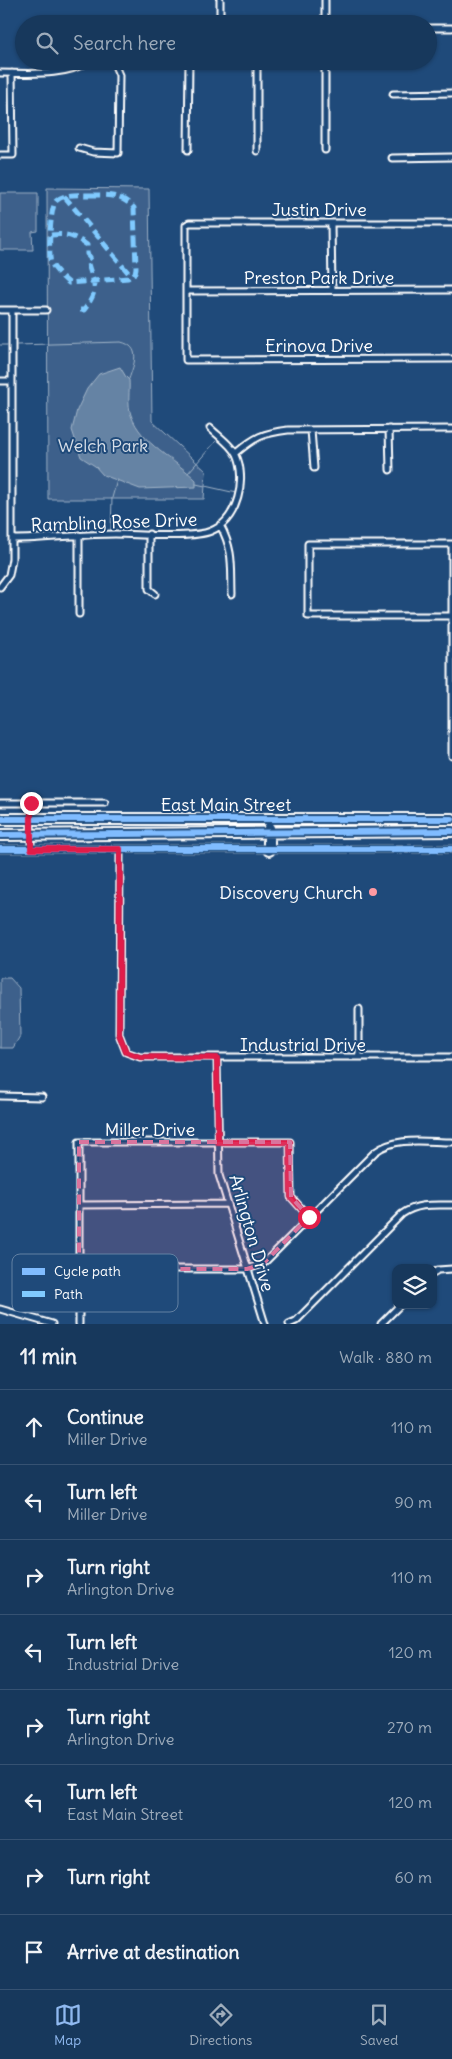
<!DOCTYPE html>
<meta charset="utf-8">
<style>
:root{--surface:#17385c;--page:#203f62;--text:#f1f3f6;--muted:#9eacbb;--line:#365272;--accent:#90b9f0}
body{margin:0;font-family:Delius,sans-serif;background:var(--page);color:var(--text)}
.controls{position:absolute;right:15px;bottom:15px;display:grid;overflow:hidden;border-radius:10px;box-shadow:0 1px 4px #0004}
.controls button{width:45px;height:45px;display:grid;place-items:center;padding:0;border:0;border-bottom:1px solid var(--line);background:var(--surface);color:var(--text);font:25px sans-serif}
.stop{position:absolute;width:15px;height:15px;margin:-11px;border:4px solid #e11d48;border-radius:50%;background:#fff}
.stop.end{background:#e11d48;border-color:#fff;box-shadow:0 1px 5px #0008}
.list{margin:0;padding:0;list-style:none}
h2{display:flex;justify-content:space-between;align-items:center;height:65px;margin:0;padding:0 20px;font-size:21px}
h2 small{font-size:16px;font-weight:400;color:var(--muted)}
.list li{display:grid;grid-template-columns:32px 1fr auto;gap:15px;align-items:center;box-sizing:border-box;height:75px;padding:0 20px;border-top:1px solid var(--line)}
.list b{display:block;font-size:19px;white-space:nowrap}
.list p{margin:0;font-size:16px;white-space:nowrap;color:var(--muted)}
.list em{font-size:16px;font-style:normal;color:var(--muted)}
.icon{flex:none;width:28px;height:28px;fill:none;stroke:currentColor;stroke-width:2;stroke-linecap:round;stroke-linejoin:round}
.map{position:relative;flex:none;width:452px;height:1324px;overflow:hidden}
.search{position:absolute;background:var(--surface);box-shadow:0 1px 4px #0004;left:15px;right:15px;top:15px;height:55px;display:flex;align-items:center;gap:12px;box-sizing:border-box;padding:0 18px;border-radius:28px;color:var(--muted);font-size:19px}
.sheet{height:665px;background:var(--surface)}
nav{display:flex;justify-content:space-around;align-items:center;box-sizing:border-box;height:70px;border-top:1px solid var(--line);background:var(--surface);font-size:14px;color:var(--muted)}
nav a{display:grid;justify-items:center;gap:2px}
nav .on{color:var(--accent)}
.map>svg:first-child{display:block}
.green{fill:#3c618b;stroke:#9eb0c5}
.water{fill:#6583a4;stroke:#a3b5c8}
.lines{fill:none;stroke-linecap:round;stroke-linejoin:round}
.stream{stroke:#a3b5c8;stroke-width:1}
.street-casing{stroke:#fff;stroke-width:9}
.highway-casing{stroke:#fff;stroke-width:14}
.street{stroke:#1f4a7a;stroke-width:5}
.highway{stroke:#1f4a7a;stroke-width:10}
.quiet{stroke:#80caff;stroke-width:5;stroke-dasharray:10 5;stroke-linecap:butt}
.cycleway-casing{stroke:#1f4a7a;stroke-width:9}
.cycleway{stroke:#80bcff;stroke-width:6}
.route{stroke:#e11d48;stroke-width:6}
.marked{fill:#da749d;fill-opacity:0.2;stroke:#da749d;stroke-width:4;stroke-dasharray:10 6;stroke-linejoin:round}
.poi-dot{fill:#ff9aa2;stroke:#1f4a7a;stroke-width:2}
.labels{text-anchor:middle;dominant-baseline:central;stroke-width:4;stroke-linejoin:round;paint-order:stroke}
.street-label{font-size:18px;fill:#fff;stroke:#1f4a7a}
.park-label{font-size:18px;fill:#d8dfe8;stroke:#1f4a7a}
.poi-label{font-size:18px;fill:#fff;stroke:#1f4a7a;text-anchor:end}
.key{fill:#1f4a7a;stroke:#6280a2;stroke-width:1}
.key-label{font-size:14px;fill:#fff}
</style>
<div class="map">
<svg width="452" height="1324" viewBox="0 0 452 1324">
<rect width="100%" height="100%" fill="#1f4a7a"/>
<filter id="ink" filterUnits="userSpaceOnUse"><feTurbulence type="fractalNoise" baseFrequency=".02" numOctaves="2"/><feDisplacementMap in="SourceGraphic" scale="10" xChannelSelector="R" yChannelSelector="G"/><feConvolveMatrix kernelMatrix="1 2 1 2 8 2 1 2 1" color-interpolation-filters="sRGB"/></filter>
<g filter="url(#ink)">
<path class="green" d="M47,188L149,189L152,421L206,471L204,499H48Z
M0,193H38V231L32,232L33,250H0Z
M0,978H10L19,988L20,1036L13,1048H0Z"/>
<path class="water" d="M120,367L126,377L129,380C130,390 127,404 131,415C141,444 175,459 196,480V487L140,489L103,475L95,466L81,457L72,430L77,410L87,389L99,374Z"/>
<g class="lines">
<path class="stream" d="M0,345H7
M17,345L121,342C142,347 134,364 129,379
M188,473L216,441
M196,484L236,493
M111,531L112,498L117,480"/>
<g class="street-casing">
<path id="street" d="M325,0V24
M220,24V0
M428,28H452
M325,61V150
M0,73C28,73 65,77 89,61
M393,94L452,93
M79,148L93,152L118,153L119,75L113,61
M188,150L189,61
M257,151V61
M0,155H13L12,73
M392,158L452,157
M331,223L332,290
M452,223H189L186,225V360L452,359
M186,291L452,290
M0,310H46
M0,381H12
M389,429L390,470
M311,430L314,468
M236,453C255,437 263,433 288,430L452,429
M220,525C234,551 231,566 232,594
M149,534V589L155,594
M79,535V614
M13,539C47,539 81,534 115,534C138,534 192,539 211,531C238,520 247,479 236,455C232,445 217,435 210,428
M452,544H308V616H452
M452,544V756
M0,587L9,575L12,559V310
M0,803H105
M0,849H452
M31,849V803
M120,849L119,1034L126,1052L140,1057H452
M359,1009V1057
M217,1058L219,1175L265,1324
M0,1096L42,1097
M79,1205L228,1204
M79,1269H247L263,1264L375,1152C396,1136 426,1142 452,1142
M433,1273L438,1270L452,1269
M0,1309L52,1324
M79,1324V1142H290L291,1197L309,1217
M289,1324L296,1321L402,1214C418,1203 434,1205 452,1205
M381,1324L400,1305"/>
</g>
<g class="highway-casing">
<path id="highway" d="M0,819H452
M0,835L452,831
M269,850V828"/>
</g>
<use href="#street" class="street"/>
<use href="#highway" class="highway"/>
<path class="quiet" d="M90,195C108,195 121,194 134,208L136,268L135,273L128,278L69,283C63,278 55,270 51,263C48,255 50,207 56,201C64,193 80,195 90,195Z
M64,196L131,276
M51,235C67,233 74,236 87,245V254L90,257L87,260C93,284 101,288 84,310H80"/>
<g class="cycleway-casing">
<path id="cycleway" d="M0,819H452
M0,835L452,831
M0,849H452"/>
</g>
<use href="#cycleway" class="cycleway"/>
</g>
</g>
<g class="lines" filter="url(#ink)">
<path class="route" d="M31,803V849H120L119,1034L126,1052L140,1057L217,1058L218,1142H290L291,1197L309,1217"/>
</g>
<path class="marked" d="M79,1142H290L291,1197L309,1217L263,1264L247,1269H79Z"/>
<circle class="poi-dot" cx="373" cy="892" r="5"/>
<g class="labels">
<g class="street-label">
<text x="319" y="209">Justin Drive</text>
<text x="319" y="277">Preston Park Drive</text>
<text x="319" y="345">Erinova Drive</text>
<text transform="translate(114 522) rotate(-2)">Rambling Rose Drive</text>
<text x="226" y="804">East Main Street</text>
<text x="303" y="1044">Industrial Drive</text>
<text x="150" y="1129">Miller Drive</text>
<text transform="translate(252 1233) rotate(74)">Arlington Drive</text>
</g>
<g class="park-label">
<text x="103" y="445">Welch Park</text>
</g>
<g class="poi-label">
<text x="363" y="892">Discovery Church</text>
</g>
</g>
<rect x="12" y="1254" width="166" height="58" rx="8" class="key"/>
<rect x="22" y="1268" width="23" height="7" fill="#80bcff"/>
<rect x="22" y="1291" width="23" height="6" fill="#80caff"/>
<g class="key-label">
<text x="54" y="1276">Cycle path</text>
<text x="54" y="1299">Path</text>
</g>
</svg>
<div class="controls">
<button><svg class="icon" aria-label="layers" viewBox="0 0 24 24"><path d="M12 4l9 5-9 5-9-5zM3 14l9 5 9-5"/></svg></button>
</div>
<div class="stop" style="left:309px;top:1217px"></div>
<div class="stop end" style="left:31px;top:803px"></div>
<div class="search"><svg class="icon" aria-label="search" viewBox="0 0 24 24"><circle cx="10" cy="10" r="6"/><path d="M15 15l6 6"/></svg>Search here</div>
</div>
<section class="sheet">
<h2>11 min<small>Walk · 880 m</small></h2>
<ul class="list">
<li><svg class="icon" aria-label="ahead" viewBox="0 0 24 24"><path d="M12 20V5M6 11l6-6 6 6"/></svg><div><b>Continue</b><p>Miller Drive</p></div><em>110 m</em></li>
<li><svg class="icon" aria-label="left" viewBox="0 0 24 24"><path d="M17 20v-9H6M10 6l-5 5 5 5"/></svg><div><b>Turn left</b><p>Miller Drive</p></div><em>90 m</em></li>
<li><svg class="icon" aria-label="right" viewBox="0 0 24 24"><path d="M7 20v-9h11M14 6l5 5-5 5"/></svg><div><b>Turn right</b><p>Arlington Drive</p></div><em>110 m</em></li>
<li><svg class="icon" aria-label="left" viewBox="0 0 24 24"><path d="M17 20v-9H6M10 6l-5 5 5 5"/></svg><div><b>Turn left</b><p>Industrial Drive</p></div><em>120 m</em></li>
<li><svg class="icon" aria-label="right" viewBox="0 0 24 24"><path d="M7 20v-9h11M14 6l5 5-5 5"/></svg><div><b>Turn right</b><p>Arlington Drive</p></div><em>270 m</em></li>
<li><svg class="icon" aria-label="left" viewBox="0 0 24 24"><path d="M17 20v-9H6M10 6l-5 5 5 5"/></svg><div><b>Turn left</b><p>East Main Street</p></div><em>120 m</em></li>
<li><svg class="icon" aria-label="right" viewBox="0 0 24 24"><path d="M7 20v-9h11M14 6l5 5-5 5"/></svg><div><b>Turn right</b></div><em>60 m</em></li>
<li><svg class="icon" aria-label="arrive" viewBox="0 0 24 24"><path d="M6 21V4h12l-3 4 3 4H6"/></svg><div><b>Arrive at destination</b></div></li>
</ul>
</section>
<nav>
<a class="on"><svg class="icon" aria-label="map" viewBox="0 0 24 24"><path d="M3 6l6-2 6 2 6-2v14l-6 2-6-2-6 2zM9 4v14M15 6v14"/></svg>Map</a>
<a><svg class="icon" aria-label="directions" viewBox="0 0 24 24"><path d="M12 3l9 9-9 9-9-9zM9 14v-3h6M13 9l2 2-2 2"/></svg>Directions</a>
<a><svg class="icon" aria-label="saved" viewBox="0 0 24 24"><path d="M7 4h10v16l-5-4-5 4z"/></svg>Saved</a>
</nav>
